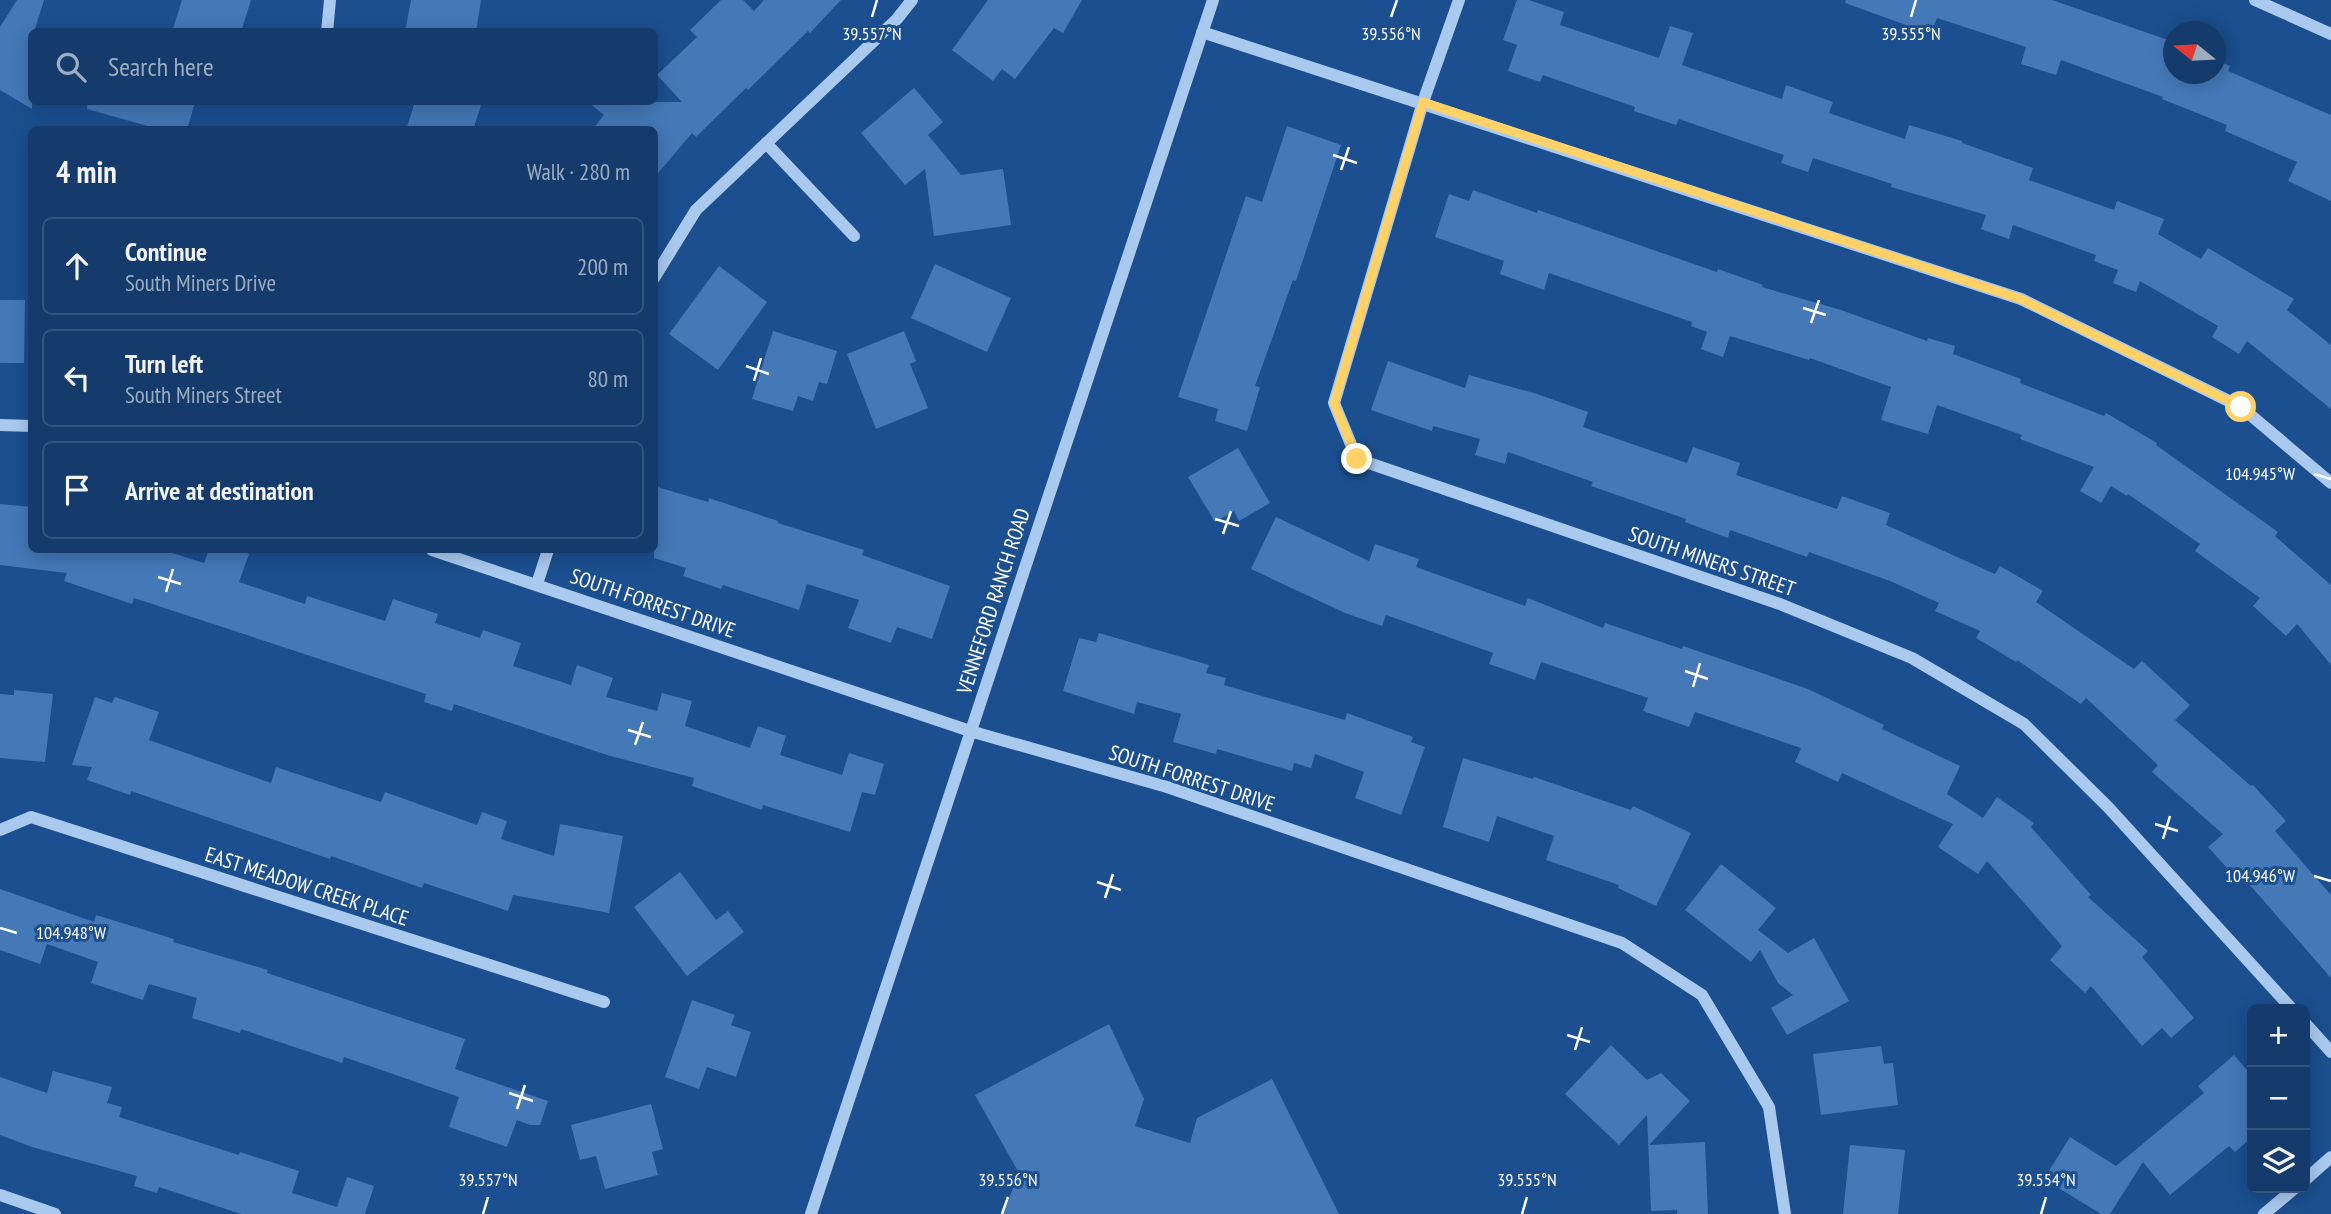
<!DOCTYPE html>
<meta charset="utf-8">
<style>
:root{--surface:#143b6b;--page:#214673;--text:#f1f3f6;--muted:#9dadc1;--line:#33557e}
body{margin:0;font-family:"PT Sans Narrow",sans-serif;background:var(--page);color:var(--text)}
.controls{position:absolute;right:21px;bottom:21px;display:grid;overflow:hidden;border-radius:10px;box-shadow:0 4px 18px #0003}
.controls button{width:63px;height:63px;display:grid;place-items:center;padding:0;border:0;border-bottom:2px solid var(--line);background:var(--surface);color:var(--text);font:35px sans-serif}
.compass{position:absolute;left:2163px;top:21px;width:63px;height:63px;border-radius:50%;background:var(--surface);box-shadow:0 4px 18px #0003;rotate:288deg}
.stop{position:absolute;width:21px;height:21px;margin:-16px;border:5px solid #ffd166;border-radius:50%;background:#fff}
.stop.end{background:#ffd166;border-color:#fff;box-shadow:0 2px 7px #0008}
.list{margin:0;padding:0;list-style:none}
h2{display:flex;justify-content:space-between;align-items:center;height:91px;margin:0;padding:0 28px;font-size:30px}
h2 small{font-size:23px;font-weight:400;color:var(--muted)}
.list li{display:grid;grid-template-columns:46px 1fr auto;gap:21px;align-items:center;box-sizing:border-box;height:98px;margin:0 14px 14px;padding:0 14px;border:2px solid var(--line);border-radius:10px}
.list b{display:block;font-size:26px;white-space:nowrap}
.list p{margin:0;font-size:23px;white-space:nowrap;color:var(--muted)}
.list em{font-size:23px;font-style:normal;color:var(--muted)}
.icon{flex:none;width:38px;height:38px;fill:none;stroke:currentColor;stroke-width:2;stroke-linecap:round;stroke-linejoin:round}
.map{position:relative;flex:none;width:2331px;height:1214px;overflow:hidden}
.search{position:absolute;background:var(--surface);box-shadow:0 4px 18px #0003;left:28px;top:28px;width:630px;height:77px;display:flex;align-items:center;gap:18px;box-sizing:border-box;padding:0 24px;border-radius:10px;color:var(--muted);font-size:26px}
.panel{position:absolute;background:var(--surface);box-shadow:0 4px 18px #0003;left:28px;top:126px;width:630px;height:427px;border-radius:10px}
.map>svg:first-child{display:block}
.building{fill:#4478b7}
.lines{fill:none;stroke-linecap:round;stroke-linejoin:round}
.minor{stroke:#a9c9ee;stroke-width:12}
.route{stroke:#ffd166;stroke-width:9}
.ticks{fill:none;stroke:#fff;stroke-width:2.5}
.labels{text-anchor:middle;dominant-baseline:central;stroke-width:6;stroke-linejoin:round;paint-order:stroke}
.street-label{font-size:21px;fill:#fff;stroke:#1b4f8f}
.ticks-label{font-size:18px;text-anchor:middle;fill:#fff;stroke:#1b4f8f;stroke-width:6;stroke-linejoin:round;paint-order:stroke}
</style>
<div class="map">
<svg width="2331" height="1214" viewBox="0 0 2331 1214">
<rect width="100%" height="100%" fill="#1b4f8f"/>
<path class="building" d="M17,0H44L34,32H32V109L0,90V27Z
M182,0H251L241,32H172Z
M411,0H481L476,32H405Z
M721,0H743L754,11L764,0H841L810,33L808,31L748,90L746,88L696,137L692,133L654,178V130H592L604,115L588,102H682L657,75L697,37L690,30Z
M988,0H1082L1063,33L1054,28L1015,79L1002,69L993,81L952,50Z
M1517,0H1529L1564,12L1560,25L1659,58L1670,26L1693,33L1682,65L1782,99L1786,85L1833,102L1829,113L1905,139L1909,125L1962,141V143L2033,168L2029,180L2114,210L2117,201L2164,219L2158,234L2201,259L2208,248L2294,299L2287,310L2331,345V409L2247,341L2239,354L2212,337L2218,326L2140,281L2136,292L2113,283L2118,270L2094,261L2096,255L2013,225L2009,239L1981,229L1986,215L1891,187L1892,184L1813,158L1808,172L1781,163L1784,155L1679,119L1676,125L1634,111L1635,107L1543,75L1540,82L1508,71L1517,45L1503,40Z
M1846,0H2052L2174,42V74H2216V60L2230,66L2228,71L2331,115V201L2288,181L2297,162L2225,131L2227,125L2162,99L2163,97L2061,60L2056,75L2021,64L2026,47L1937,18L1931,34L1845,3Z
M914,88L943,122L928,135L961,175L1003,169L1011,225L934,236L925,169L905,185L861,133Z
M88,102H195L187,130H162L87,109Z
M415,102H482L473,130H406Z
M1287,126L1341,145L1296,281L1293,280L1255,386L1260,387L1247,431L1215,421L1218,409L1178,397L1246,196L1262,202Z
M1473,190L1537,213L1538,210L1717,272L1718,269L1763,285L1762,287L1841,310L1927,341L1928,338L1955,346L1953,354L2021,379L2020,383L2104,416L2106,413L2157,443L2156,445L2278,532L2275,536L2331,585V665L2297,624L2286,636L2253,606L2260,598L2195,551L2200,544L2128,494L2127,496L2111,486L2101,503L2080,491L2094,467L2020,439L2022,435L1937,405L1928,434L1881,420L1891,387L1810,358L1809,360L1730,336L1723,357L1701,349L1707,332L1691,326L1692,322L1549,273L1544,290L1500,274L1504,261L1435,237L1449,194L1469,201Z
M935,264L1011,298L987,352L911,318Z
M719,266L767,302L718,370L669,334Z
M0,300H25L24,363H0Z
M773,331L837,351L827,384L819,382L813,401L798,396L793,411L752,399Z
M904,331L916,361L910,364L928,408L876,429L847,354Z
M1388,361L1465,388L1469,375L1537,394L1588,412L1583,427L1687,463L1693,447L1740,463L1736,475L1837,509L1842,496L1890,513L1886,525L1995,574L2000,566L2043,591L2036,602L2134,669L2142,661L2190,705L2175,720L2251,786L2253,785L2286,821L2275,831L2331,895V978L2242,876L2238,880L2208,847L2223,834L2152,772L2158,765L2086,698L2081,704L2017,660L2016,662L1976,638L1980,631L1935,611L1939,603L1890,581L1809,552L1807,557L1730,530L1728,538L1685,522L1686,519L1591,486L1593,482L1508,452L1505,464L1475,455L1480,439L1433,426L1432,431L1371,410Z
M1238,448L1270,503L1239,521L1234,511L1215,522L1188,477Z
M654,486L708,502L709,498L778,521V523L864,550L862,555L950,586L932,639L897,627L891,643L848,628L859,600L807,584L799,610L723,585L721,589L683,576L686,568L654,558Z
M0,504L32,507V550H163L204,563L209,550H236L249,554L239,582L305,604L307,596L385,621L393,599L438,614L435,623L480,638L483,630L521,643L513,666L571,685L577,665L613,678L606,697L657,711L662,693L692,701L685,726L750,748L758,726L786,736L780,755L842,775L849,753L884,764L875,795L862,792L850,832L763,805L762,810L692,786L694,778L607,755L454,704L452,711L424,702L426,694L134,598L132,604L64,581L67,573L0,565Z
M1276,517L1369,561L1375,544L1419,559L1416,567L1525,606L1528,598L1603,628L1605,623L1682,649L1683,646L1808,689L1884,725L1882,729L1960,766L1947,794L1983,818L1997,797L2034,823L2031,827L2091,895L2088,897L2148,951L2142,957L2194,1018L2171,1038L2162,1028L2142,1046L2091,986L2085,993L2050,960L2062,946L1987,861L1978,874L1938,847L1953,824L1842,773L1838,782L1795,762L1801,748L1695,712L1689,727L1643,711L1648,698L1541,662L1535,680L1489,664L1493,653L1386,615L1382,626L1345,613L1251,569Z
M1099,633L1209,665L1206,673L1226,678L1224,685L1345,720L1347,713L1413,737L1411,742L1425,747L1401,815L1355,798L1364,772L1315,754L1311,768L1294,763L1292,771L1217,749L1216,754L1173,742L1181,714L1137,702L1134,714L1063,691L1079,638L1096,642Z
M14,690L53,694L45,762L0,758V694L14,695Z
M95,697L112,703L115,697L159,712L149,740L271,783L276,767L381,802L385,792L477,825L482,812L507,821L501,839L554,856L560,824L623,836L609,913L513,895L508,911L424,883L422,888L331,856L330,859L131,791L130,795L87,780L92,767L72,765Z
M1463,758L1533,779L1534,777L1631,810L1633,806L1691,833L1656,906L1618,888L1619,885L1546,860L1554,836L1497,816L1489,842L1443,827Z
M1721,864L1776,908L1758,930L1788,953L1814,938L1849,1001L1787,1035L1771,1008L1793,995L1778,983L1760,950L1751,962L1685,910Z
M680,872L716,920L728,911L744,932L687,976L634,907Z
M0,889L94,922L96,915L174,939L173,942L268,970L267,973L465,1039L455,1069L548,1101L540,1125H530L517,1120L507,1147L449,1127L459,1097L344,1057L342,1063L241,1029L240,1033L192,1018L197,998L149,984L143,1000L91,983L98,962L47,944L40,964L0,950Z
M692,1000L735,1015L731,1025L751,1032L736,1077L707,1067L699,1089L665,1077Z
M1109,1024L1144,1099L1135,1126L1190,1143L1197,1118L1272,1079L1339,1214H1003L1019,1173L975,1095Z
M1611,1045L1647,1080L1661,1073L1690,1101L1649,1145L1705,1142L1708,1214H1677V1210L1651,1211L1647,1115L1619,1145L1565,1094Z
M1881,1046L1884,1064L1893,1063L1898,1105L1821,1115L1813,1054Z
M2234,1055L2252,1076V1137L2235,1152L2229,1146L2170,1195L2143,1162L2110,1214H2101L2044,1179L2070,1137L2116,1166L2204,1093L2198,1086Z
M53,1071L112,1087L107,1103L122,1107L119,1117L239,1155L240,1152L299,1171L292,1193L337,1207L347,1177L374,1186L365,1214H241L159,1187L157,1193L134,1186L137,1176L32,1147L0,1135V1077L47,1093Z
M651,1104L663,1149L652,1152L658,1175L605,1189L596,1156L580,1160L571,1125Z
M1850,1145L1905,1150L1898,1214H1843Z"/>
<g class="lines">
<path class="minor" d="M1459,0L1423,102L1334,403L1357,459L1780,604L1912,658L2024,724L2108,807L2292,1009
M2255,0L2331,34
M327,32L330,0
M1202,32L2021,299L2241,407L2331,483
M766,143L854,236
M654,278L696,210L897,19L912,0
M0,425L32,426
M432,550L970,731L1167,787L1622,943L1702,995L1769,1107L1785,1214
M537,584L548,550
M0,830L31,817L604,1002
M2305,1023L2331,1052
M2305,1180L2331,1157
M0,1195L55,1214
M811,1214L1213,0
M2264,1214L2295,1188"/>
</g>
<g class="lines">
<path class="route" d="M1357,459L1334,403L1423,102L2021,299L2241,407"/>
</g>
<path class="ticks" d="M872,17L877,0M1391,17L1397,0M1911,17L1916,0M1333,155L1357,163M1341,170L1349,147M1803,308L1826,315M1811,323L1819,300M746,366L769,374M754,381L761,358M2314,474L2331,479M1215,519L1239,526M1223,534L1231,511M158,577L181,584M166,592L173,569M1685,671L1708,679M1693,687L1700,663M628,730L651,737M635,745L643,722M2155,824L2178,831M2163,839L2170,816M2314,876L2331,881M1097,882L1121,890M1105,898L1113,874M0,928L17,933M1567,1035L1590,1042M1575,1050L1582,1027M509,1093L533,1101M517,1109L525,1085M483,1214L488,1197M1002,1214L1008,1197M1522,1214L1527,1197M2041,1214L2046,1197"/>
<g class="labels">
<g class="street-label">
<text transform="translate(1712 561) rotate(19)">SOUTH MINERS STREET</text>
<text transform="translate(993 601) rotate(-72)">VENNEFORD RANCH ROAD</text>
<text transform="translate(653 603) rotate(19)">SOUTH FORREST DRIVE</text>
<text transform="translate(1192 778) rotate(18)">SOUTH FORREST DRIVE</text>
<text transform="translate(307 886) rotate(18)">EAST MEADOW CREEK PLACE</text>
</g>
</g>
<g class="ticks-label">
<text x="872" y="40">39.557°N</text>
<text x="1391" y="40">39.556°N</text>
<text x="1911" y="40">39.555°N</text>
<text x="2260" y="480">104.945°W</text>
<text x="2260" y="882">104.946°W</text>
<text x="71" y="939">104.948°W</text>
<text x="488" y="1186">39.557°N</text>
<text x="1008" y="1186">39.556°N</text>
<text x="1527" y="1186">39.555°N</text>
<text x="2046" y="1186">39.554°N</text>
</g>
</svg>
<div class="controls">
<button>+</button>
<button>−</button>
<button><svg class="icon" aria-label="layers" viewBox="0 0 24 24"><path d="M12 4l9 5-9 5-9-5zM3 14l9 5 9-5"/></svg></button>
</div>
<svg class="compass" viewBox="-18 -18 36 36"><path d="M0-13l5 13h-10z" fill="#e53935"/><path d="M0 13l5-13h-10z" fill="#9dadc1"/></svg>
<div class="stop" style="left:2241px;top:407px"></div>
<div class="stop end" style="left:1357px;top:459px"></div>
<div class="search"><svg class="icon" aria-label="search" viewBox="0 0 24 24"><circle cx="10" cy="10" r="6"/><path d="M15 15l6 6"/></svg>Search here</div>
<section class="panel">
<h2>4 min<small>Walk · 280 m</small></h2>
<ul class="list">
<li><svg class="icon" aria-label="ahead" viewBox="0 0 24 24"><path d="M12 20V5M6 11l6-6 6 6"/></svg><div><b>Continue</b><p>South Miners Drive</p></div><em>200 m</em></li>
<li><svg class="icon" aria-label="left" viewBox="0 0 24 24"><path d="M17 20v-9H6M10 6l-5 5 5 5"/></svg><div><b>Turn left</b><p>South Miners Street</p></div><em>80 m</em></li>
<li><svg class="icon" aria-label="arrive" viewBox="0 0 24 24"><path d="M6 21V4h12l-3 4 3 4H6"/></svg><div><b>Arrive at destination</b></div></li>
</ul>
</section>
</div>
